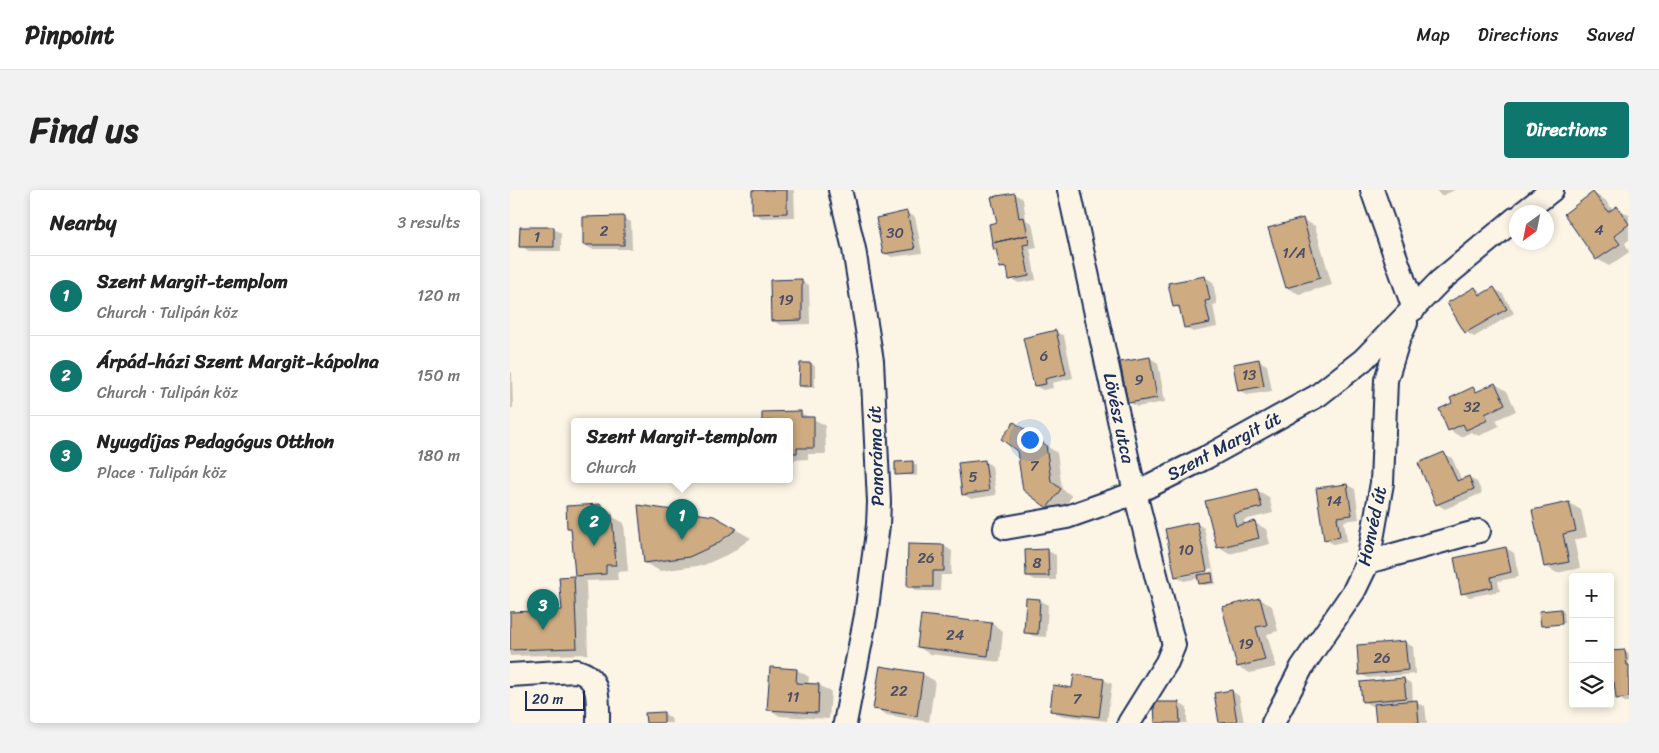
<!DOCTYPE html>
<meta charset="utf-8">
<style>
:root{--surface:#fff;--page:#f2f2f2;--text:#222;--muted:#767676;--line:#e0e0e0;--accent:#0f766e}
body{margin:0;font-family:Sriracha,sans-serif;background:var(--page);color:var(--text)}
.controls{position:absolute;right:15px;bottom:15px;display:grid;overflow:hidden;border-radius:5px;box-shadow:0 2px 8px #0003}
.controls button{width:45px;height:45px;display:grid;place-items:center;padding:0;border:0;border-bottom:1px solid var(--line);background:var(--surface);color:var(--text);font:25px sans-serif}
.compass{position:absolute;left:999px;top:15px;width:45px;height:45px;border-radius:50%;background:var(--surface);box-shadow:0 2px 8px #0003;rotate:213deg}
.scale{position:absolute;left:15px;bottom:12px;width:60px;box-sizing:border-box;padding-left:5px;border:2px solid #1b2f5e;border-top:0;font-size:14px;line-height:18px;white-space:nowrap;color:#1b2f5e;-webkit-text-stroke:4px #fcf5e5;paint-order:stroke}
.you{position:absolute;left:519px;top:249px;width:18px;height:18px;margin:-12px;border:4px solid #fff;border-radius:50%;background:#1a73e8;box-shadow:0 0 0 8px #1a73e833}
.badge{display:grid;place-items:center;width:32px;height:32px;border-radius:50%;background:var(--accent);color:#fff;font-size:16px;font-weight:700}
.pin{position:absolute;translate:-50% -41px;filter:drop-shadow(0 1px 2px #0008)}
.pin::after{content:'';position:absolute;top:26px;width:18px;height:15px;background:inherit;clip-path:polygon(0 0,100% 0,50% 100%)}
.popup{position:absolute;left:61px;top:228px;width:222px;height:65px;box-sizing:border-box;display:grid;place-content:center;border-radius:5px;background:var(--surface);filter:drop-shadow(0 1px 4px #0005);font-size:16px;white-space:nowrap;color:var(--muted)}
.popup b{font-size:19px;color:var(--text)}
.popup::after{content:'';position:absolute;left:50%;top:100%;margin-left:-10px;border:10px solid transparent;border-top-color:var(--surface)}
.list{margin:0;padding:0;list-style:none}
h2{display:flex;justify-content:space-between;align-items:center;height:65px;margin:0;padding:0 20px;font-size:21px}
h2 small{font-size:16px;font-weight:400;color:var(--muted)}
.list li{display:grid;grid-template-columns:32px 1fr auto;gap:15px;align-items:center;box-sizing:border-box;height:80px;padding:0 20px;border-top:1px solid var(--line)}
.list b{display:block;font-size:19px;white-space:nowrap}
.list p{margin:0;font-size:16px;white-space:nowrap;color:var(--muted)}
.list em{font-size:16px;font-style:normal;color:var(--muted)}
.icon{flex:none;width:28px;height:28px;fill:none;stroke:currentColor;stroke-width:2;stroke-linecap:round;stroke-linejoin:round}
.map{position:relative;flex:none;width:1119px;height:533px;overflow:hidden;border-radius:5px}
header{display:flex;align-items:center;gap:30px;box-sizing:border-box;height:70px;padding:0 25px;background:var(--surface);border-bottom:1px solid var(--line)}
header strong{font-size:24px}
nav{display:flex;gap:28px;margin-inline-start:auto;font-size:18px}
.intro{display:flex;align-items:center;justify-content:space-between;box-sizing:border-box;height:120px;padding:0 30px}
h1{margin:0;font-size:35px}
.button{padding:12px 22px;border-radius:5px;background:var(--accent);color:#fff;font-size:18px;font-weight:700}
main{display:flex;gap:30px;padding:0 30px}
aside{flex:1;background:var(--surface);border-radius:5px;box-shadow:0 2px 8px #0003}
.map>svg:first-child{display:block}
.shadow{fill:#0003;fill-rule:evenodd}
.building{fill:#ceab81;stroke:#1b2f5e}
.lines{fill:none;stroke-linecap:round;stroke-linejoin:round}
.street-casing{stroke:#1b2f5e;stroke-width:26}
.street{stroke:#fcf5e5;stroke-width:22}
.labels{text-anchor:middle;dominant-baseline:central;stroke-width:4.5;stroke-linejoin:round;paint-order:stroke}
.number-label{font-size:15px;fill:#484e67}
.street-label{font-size:18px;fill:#1b2f5e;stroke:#fcf5e5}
</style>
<header>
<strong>Pinpoint</strong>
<nav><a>Map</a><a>Directions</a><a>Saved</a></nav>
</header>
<div class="intro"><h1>Find us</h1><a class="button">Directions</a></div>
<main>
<aside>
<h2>Nearby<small>3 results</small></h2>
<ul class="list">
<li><span class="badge">1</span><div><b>Szent Margit-templom</b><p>Church · Tulipán köz</p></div><em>120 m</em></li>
<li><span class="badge">2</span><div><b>Árpád-házi Szent Margit-kápolna</b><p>Church · Tulipán köz</p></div><em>150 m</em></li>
<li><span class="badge">3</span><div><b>Nyugdíjas Pedagógus Otthon</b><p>Place · Tulipán köz</p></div><em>180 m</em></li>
</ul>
</aside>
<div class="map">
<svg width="1119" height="533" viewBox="0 0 1119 533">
<rect width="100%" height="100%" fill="#fcf5e5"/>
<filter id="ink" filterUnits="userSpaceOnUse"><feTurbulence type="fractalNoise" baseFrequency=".02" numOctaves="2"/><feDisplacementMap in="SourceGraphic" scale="10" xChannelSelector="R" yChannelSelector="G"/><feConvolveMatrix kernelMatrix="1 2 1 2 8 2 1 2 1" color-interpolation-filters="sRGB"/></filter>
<g filter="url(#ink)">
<path class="shadow" d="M243,0H284L285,27L252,28L244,23Z
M926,0H945L931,6Z
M1083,3L1095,10L1103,20L1107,18L1119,25V50L1115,53L1119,62L1099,76L1087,69L1056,25Z
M505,4L513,9L516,30L522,33L527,58L520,59L526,90L509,93L501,89L499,82L491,77L489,33L483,8Z
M397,23L405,27L412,63L382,67L374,63Z
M113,27L121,32L122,59H82L74,55Z
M793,30L805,36L822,95L789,104L777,98Z
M43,39L51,43V61H19L11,56Z
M695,87L703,92L707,114L703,115L707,137L683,142L675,137L671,120L665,116Z
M291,91L299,95L300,134L270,135L262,130Z
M965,98L974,104L984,99L992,103L1004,123L964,147L956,142Z
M546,142L554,146L563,188L542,193L543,198L533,200L525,196Z
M640,168L648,173L655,212L627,217L619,212Z
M749,171L757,175L762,201L737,205L729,200Z
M301,174L305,176V197L294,198L290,195Z
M0,181L2,183L3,218H0Z
M985,194L997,201L1006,221L986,230L989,236L969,246L961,242L951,247L939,240L944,213L963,198L969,202Z
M253,223H291L315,235L316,264H298V269L280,270V231H253Z
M505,234L547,263L552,299L562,306L550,323L538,317Z
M934,264L942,268L952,291L959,288L967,292L972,303L935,319L927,314Z
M474,271L482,276L486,305L461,309L453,304Z
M386,273H403L407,275V286L387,284Z
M837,295L845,299L849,329L834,331L837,351L823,354L815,349Z
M747,300L759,307L763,323L734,330L735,335L745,333L756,339L760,354L719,364L708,357L697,312Z
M1059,313L1071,320L1077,347L1064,350L1070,378L1047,383L1035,376Z
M91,315L102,322L103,327L114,333L118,381L107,382L108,390L76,391L78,464L0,466V423L53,421L64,387L66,389L62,339L59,337Z
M203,327L241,348L221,363L194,375L150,381L135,373Z
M686,333L694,338L706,394L693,395L690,393L689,388L674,391L666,387ZM703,378L704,381L671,387V385Z
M434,356L442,361L441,385H431L430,401H407L399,396Z
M996,358L1004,363L1009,387L988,391L990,401L960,407L952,403Z
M538,361L546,365V390H525L517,385Z
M750,409L762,416L768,441L757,444L766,477L740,483L728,477Z
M530,410L538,415L536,447L523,446L515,442Z
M1050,420L1054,422L1055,433L1032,435Z
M482,434L493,441L490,472L420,464L408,457Z
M895,452L903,457L905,484L858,488L850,484Z
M1114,461L1119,464V512H1115L1107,508L1106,497L1100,495V462Z
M372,477L413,484L425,491L419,532L377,525L365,518Z
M261,478L287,480L299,487L298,495H309L321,502L319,529L270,526L258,519Z
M565,486L594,490L602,494L597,531L549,525L541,520L564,499Z
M894,489L902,494L903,512L915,516L917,533H867L865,515L861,516L853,511Z
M722,501L729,506L734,533H710L705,504Z
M669,513L677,518V533H646Z
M153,523L161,528L162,533H137Z"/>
<path class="building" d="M242,0H277V23L242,24Z
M1083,2L1098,22L1107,16L1119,34L1104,46L1110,54L1086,70L1054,24Z
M505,3L509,28L514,27L518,45L482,53L479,34L487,32L481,7Z
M397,21L405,59L373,64L366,28Z
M114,26V55H73V27Z
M793,28L810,88L776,98L758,38Z
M10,37H44V57H9Z
M518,45L519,54L513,55L519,86L499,90L497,77L490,78L486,59L484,60L482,53Z
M695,86L700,110L695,111L700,133L674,138L669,116L663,117L658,93Z
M292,89V130L261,131L260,90Z
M965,97L970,105L984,97L997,119L955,143L937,113Z
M546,140L556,184L535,189L536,194L524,196L513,148Z
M640,167L647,208L618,213L610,172Z
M749,169L754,196L728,201L723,174Z
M290,173H301V196H289Z
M985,193L995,214L975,224L978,230L956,240L953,234L938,241L929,219L942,213L940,208L963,197L966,202Z
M291,221V227H304V258H287V263H280V231H252V222Z
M504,232L536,255L541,291L551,299L537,318L513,300L507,261L491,249Z
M934,262L947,291L959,286L964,299L926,315L908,273Z
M475,270L479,301L452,305L448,273Z
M403,271V284L385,285V272Z
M837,294L842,325L827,327L830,347L814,350L806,298Z
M747,299L752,317L723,324L726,336L745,331L749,348L707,358L695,311Z
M1059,312L1066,341L1053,344L1059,372L1034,377L1022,320Z
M91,314L92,326L102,325L106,375H96V384L65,386L61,338H57L56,316Z
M128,315L204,326L227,339L205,355L179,367L134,373Z
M687,332L697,381L665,387L655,339Z
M398,354L434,355V381H423V397H397Z
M996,357L1001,382L981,387L983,397L951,404L944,368Z
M538,359L539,386H516L515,360Z
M702,383L703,392L689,394L687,385Z
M64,386L67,458L0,460V422L52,420L49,387Z
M516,408L530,409L528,444L514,443Z
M750,408L757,435L746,437L755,470L727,477L712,417Z
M1051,419L1052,434L1031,436L1029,421Z
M411,425L482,433L478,466L407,457Z
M895,451L898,480L849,485L847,455Z
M1115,460L1117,475H1119V507L1106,509L1104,492H1100V461Z
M370,476L413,483L407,526L363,519Z
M260,477L287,479L286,493L309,494L308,523L257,520Z
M564,484L594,489L589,527L540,521L543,495L562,498Z
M894,488L896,508L852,512L850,492Z
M722,500L727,532L709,533L704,503Z
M907,510L909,533H866L864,514Z
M644,512H669L670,533H645Z
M154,522V533H136L135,523Z"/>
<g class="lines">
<g class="street-casing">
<path id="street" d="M330,0L344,59L362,171L369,312L368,335L356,425L335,533
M559,0L625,303L664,455L657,472L619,533
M862,0L904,119
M1014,22L1042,0
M495,338L557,327L625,303L697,267L807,206L853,170L930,91L1006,28
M858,372L969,341
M0,485L66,481C91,486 88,512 88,533
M763,533L792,477L844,401L858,372L872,293L876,190L889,148L896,133"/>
</g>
<use href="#street" class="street"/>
</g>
</g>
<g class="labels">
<g class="number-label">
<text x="1089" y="40">4</text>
<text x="94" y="41">2</text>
<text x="385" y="43">30</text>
<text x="27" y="47">1</text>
<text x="784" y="63">1/A</text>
<text x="276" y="110">19</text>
<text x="534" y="166">6</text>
<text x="739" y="185">13</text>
<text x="629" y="190">9</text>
<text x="962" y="217">32</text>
<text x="524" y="276">7</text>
<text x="463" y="287">5</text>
<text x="824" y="311">14</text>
<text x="676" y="360">10</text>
<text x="416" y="368">26</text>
<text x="527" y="373">8</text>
<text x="445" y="445">24</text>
<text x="736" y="454">19</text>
<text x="872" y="468">26</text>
<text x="389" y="501">22</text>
<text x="283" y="507">11</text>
<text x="567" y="509">7</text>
</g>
<g class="street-label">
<text transform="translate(609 228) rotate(78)">Lövész utca</text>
<text transform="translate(714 256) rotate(-28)">Szent Margit út</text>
<text transform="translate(366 266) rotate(-92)">Panoráma út</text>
<text transform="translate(862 336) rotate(-78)">Honvéd út</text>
</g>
</g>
</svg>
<div class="controls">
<button>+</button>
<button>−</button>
<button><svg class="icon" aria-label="layers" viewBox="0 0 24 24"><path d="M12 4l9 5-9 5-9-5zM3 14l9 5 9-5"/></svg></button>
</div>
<svg class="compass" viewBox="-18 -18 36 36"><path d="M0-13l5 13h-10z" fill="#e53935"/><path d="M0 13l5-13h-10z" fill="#767676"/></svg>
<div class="scale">20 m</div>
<div class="you"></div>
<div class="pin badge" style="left:172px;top:350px">1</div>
<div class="popup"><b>Szent Margit-templom</b>Church</div>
<div class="pin badge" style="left:84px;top:356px">2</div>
<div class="pin badge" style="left:33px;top:440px">3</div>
</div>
</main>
